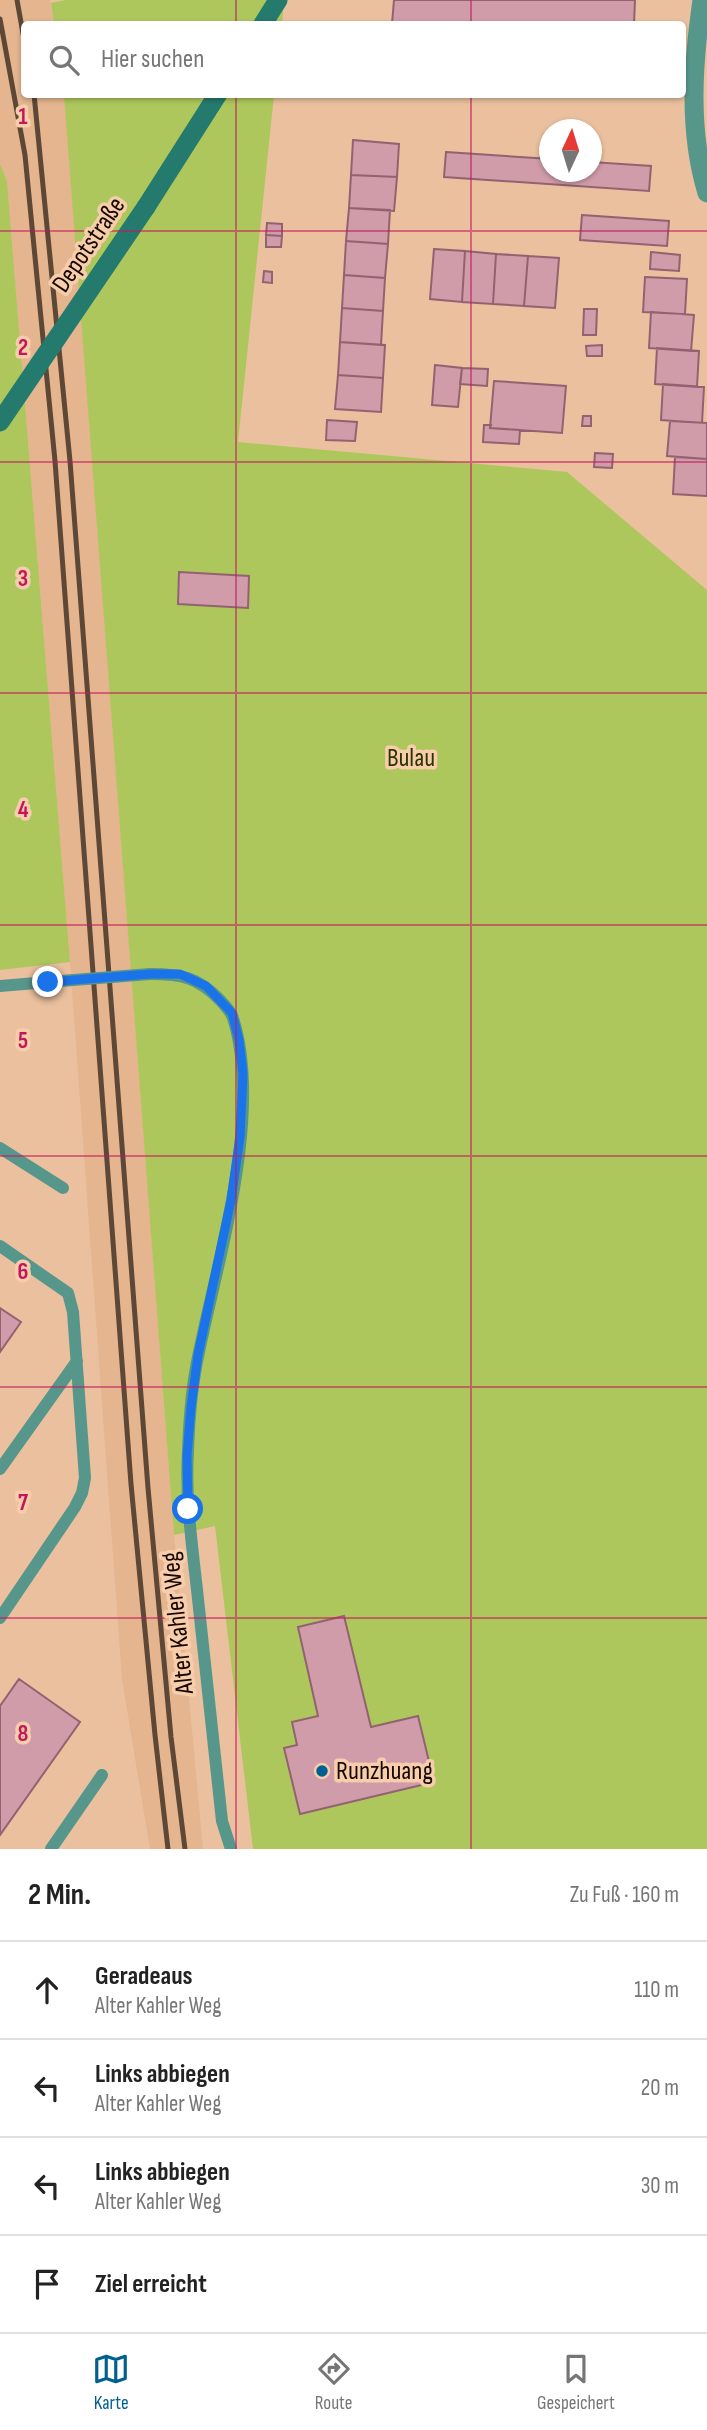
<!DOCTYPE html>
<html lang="de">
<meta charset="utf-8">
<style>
:root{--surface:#fff;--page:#f6f6f6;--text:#222;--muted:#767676;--line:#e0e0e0;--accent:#026090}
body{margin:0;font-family:"Sofia Sans Condensed",sans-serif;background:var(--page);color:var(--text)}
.compass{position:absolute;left:539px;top:119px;width:63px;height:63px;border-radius:50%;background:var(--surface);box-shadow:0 2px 5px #0004;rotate:4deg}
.stop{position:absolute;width:21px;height:21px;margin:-16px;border:5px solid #1a73e8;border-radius:50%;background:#fff}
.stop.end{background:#1a73e8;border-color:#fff;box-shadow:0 2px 7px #0008}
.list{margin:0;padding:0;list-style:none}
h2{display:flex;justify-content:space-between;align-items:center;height:91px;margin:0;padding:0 28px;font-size:30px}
h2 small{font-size:23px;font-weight:400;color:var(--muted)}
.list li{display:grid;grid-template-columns:46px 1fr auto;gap:21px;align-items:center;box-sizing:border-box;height:98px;padding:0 28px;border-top:2px solid var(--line)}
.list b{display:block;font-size:26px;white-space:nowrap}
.list p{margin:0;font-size:23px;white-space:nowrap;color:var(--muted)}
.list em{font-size:23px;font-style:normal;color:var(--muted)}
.icon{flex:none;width:38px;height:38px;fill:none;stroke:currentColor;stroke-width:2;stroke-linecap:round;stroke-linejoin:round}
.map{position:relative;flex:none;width:707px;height:1849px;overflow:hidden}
.search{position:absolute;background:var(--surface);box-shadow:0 2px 5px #0004;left:21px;right:21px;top:21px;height:77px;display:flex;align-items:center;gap:18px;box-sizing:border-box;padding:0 24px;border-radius:7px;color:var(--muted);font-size:26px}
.sheet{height:483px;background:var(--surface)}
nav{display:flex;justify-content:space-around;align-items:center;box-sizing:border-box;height:98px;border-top:2px solid var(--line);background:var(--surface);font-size:19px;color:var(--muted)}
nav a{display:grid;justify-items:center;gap:4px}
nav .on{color:var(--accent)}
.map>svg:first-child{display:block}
.built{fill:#e4b58e}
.green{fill:#adc75d}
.building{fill:#d19caa;stroke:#936270;stroke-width:2}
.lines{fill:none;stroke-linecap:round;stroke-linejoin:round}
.service{stroke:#57978b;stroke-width:12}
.minor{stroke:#57978b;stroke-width:19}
.secondary{stroke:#247a6d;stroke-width:19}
.rail{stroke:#5d4736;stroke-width:5}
.service-bridge{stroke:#57978b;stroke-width:12}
.secondary-bridge{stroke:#247a6d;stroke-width:19}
.route{stroke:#1a73e8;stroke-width:9}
.grid{fill:none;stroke:#c2185b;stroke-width:2;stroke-opacity:0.55}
.poi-dot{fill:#026090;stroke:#f7cdab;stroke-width:2.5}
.labels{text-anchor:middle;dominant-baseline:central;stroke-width:7;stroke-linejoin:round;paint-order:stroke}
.street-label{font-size:26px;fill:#160901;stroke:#f7cdab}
.park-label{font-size:26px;fill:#2b3502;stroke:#f7cdab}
.poi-label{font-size:26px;fill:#160901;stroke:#f7cdab;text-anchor:start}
.grid-label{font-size:23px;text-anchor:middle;font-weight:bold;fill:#c2185b;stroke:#f7cdab;stroke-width:7;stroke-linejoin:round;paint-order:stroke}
</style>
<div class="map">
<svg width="707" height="1849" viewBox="0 0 707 1849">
<rect width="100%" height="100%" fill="#eac09e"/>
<path class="built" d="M0,0H50L54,24H24V94L64,95L65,99L174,1535L203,1849H150L122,1679L70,962L7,181L0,164Z"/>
<path class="green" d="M66,0H284L282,24H54L51,3Z
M64,95H274L238,442L567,472L707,590V1849H253L215,1526L174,1535Z
M0,164L7,181L70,962L0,970Z"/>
<path class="building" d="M394,0H635L634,24H392Z
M353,140L399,144L397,177L351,175Z
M446,152L550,159V172H592V162L651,166L649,191L444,177Z
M351,175L397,177L394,211L349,208Z
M349,208L390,210L388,244L346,241Z
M582,215L669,221L667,246L580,240Z
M267,223L282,224V236L266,235Z
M266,235L282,236L281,247H266Z
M346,241L388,244L385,278L344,275Z
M434,249L465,251L462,302L430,299Z
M465,251L496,254L493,304L462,302Z
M651,252L680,255L679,271L650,269Z
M496,254L528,256L524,306L493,304Z
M528,256L559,258L555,308L524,306Z
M264,271L272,272V283L263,282Z
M344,275L385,278L383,311L342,308Z
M645,277L687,279L685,314L643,312Z
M342,308L383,311L381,345L340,342Z
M584,309H597L596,335H583Z
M651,312L694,315L691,351L649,348Z
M340,342L385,345L383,378L338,375Z
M602,345V356H587L586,346Z
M657,348L699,351L697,387L655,384Z
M435,365L462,368L458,407L432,405Z
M462,368L488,369L487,386L460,384Z
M338,375L383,378L381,412L335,409Z
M494,381L566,386L562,433L490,428Z
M663,384L704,387L702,423L661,420Z
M583,416H591V426H582Z
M327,420L357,422L355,441L326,440Z
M670,421L707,423V459L667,456Z
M484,425H491L490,428L520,430L519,444L483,442Z
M595,453L613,454L612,468L594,467Z
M675,457L707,459V496L673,494Z
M179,572L249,576L248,608L178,604Z
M0,1308L21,1322L0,1352Z
M344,1616L371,1727L418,1716L434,1782L300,1814L284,1748L297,1745L292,1722L318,1716L298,1627Z
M19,1679L80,1722L0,1835V1706Z"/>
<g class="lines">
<path class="service" d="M150,974C182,974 198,977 221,1001C225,1006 231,1011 233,1018C263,1113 219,1255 199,1352C192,1384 189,1418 188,1452C185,1501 193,1551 198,1599C206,1673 214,1747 222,1821L231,1849
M0,986L48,982
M0,1148L63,1188
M0,1246L68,1293L73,1312L85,1478L82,1493L75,1507L0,1618
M0,1469L77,1361
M51,1849L102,1775"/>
<path class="minor" d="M702,0C693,63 688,130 707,193"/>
<path class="secondary" d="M263,24L278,0
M146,207L218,94"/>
<path class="rail" d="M17,0L24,39
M0,19L25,155L55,461L131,1484L155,1735L168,1849
M34,94L70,461L148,1488L171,1737L185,1849"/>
<path class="service-bridge" d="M48,982L150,974"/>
<path class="secondary-bridge" d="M0,422L146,207"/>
</g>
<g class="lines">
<path class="route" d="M48,982L150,974H180L206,986L232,1013L239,1040L243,1074L240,1137L231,1200L198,1355L191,1407L187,1456L188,1509"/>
</g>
<path class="grid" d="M236,0V24M471,0V24M236,94V1849M471,94V1849M0,231H707M0,462H707M0,693H707M0,925H707M0,1156H707M0,1387H707M0,1618H707"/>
<circle class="poi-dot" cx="322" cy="1771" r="7"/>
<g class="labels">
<g class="street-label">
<text transform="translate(89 245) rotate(-56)">Depotstraße</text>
<text transform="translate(178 1623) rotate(-96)">Alter Kahler Weg</text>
</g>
<g class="park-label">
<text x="411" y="758">Bulau</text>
</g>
<g class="poi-label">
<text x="336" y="1771">Runzhuang</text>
</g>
</g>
<g class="grid-label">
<text x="23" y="124">1</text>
<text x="23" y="355">2</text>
<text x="23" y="586">3</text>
<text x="23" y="817">4</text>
<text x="23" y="1048">5</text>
<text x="23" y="1279">6</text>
<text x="23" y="1510">7</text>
<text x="23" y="1741">8</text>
</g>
</svg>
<svg class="compass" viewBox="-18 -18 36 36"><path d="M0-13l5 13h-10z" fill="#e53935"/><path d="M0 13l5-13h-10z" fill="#767676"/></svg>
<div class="stop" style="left:188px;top:1509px"></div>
<div class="stop end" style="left:48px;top:982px"></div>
<div class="search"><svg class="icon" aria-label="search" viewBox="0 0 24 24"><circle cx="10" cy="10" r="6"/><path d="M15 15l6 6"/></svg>Hier suchen</div>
</div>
<section class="sheet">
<h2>2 Min.<small>Zu Fuß · 160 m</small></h2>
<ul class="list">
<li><svg class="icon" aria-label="ahead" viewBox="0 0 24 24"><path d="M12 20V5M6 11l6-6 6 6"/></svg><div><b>Geradeaus</b><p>Alter Kahler Weg</p></div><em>110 m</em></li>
<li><svg class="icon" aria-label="left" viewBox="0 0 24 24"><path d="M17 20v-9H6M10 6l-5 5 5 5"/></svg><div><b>Links abbiegen</b><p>Alter Kahler Weg</p></div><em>20 m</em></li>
<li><svg class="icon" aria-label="left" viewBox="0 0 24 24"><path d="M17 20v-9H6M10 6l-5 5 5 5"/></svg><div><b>Links abbiegen</b><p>Alter Kahler Weg</p></div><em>30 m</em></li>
<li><svg class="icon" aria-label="arrive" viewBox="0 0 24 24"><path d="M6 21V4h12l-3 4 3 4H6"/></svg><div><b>Ziel erreicht</b></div></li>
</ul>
</section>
<nav>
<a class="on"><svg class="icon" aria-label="map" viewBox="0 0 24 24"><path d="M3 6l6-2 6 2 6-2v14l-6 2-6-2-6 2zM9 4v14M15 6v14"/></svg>Karte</a>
<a><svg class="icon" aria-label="directions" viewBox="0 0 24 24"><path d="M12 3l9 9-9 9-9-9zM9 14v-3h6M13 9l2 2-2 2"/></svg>Route</a>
<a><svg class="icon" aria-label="saved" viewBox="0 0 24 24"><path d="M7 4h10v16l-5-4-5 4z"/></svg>Gespeichert</a>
</nav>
